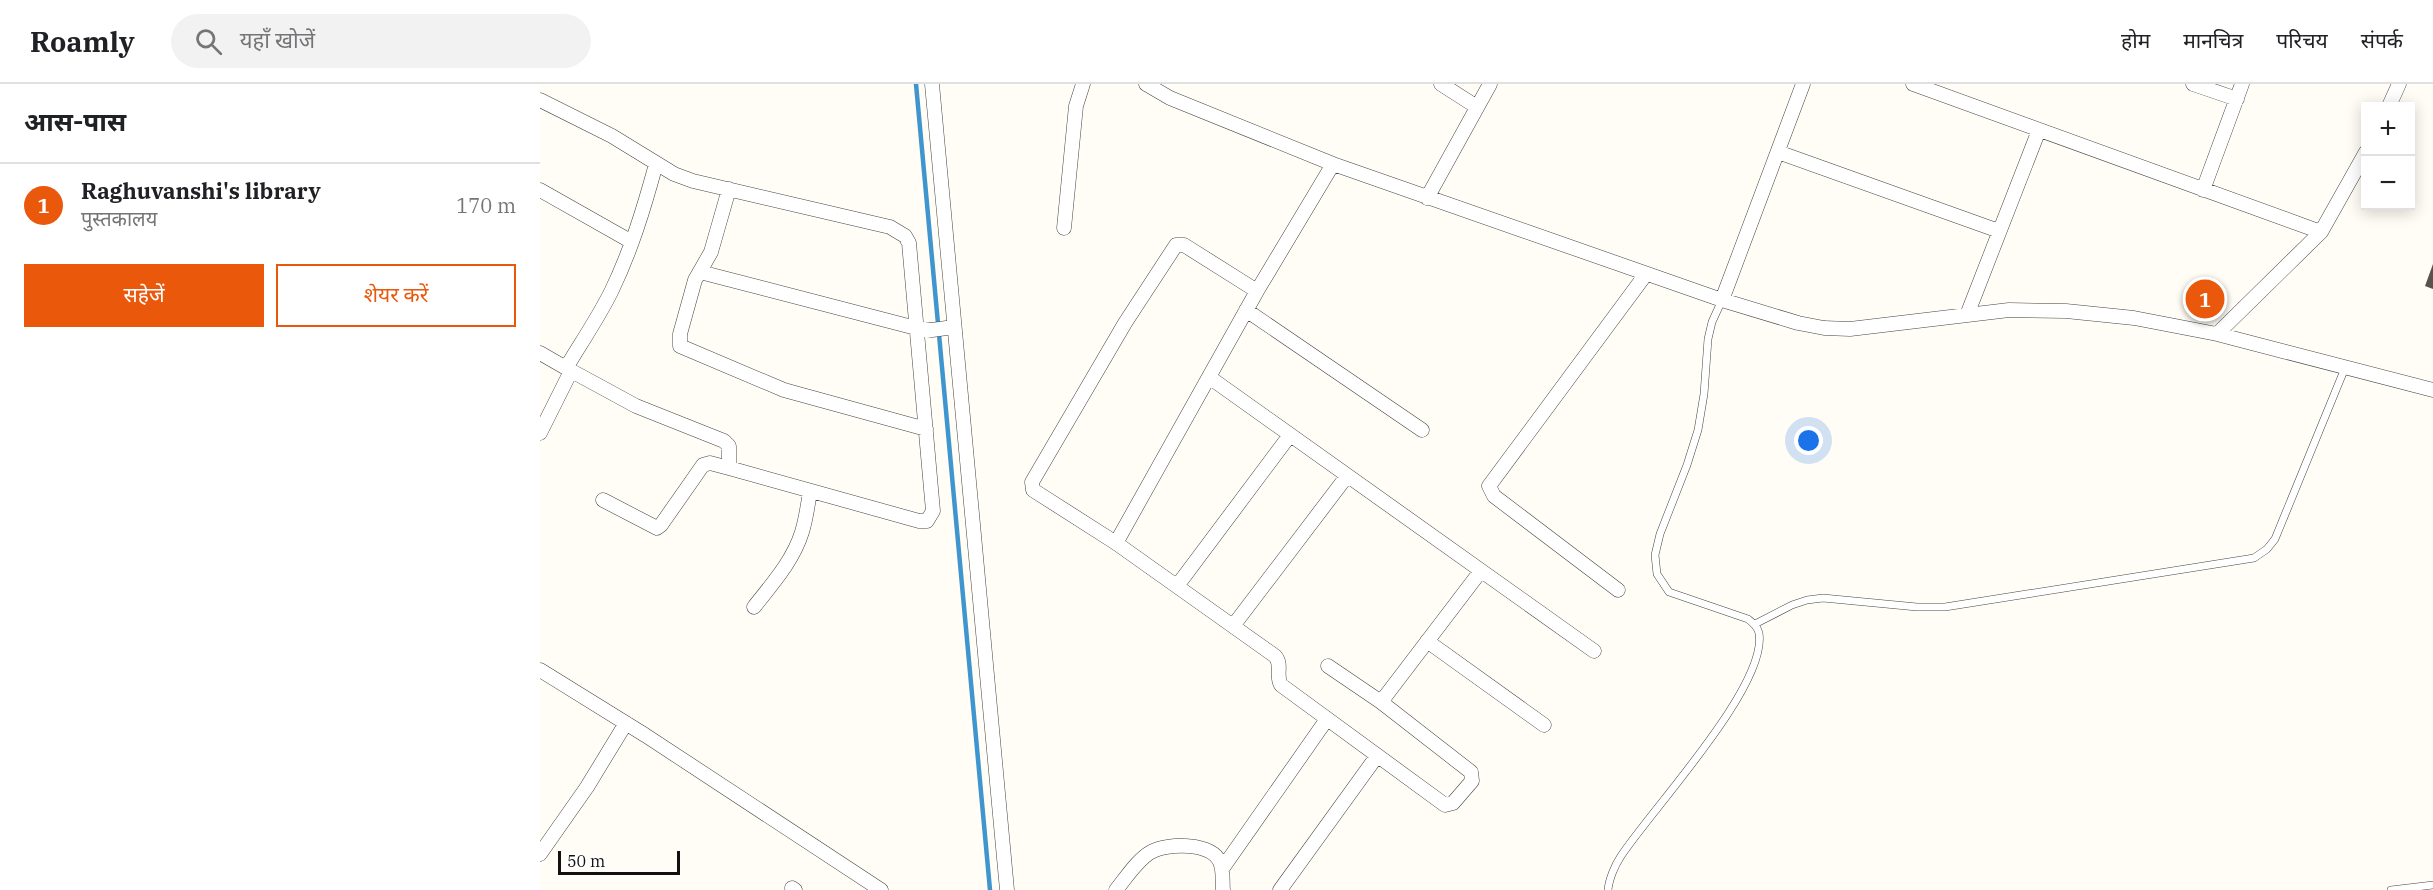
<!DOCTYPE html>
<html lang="hi">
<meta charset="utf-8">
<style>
:root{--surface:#fff;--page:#f2f2f2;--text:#202124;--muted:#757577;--line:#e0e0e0;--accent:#ea580c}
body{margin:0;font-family:"IBM Plex Serif","Noto Sans Devanagari",serif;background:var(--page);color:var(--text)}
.controls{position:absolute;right:18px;top:18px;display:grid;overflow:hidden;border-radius:0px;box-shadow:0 3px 15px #0003}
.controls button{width:54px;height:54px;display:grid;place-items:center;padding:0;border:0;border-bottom:2px solid var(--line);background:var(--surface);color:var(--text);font:30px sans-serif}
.scale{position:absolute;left:18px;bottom:15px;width:122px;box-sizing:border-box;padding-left:6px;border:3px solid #111;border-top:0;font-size:16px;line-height:21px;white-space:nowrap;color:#111;-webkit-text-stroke:4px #fff;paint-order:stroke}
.you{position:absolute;left:1269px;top:357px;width:21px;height:21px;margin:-15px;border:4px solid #fff;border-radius:50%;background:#1a73e8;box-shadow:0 0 0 9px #1a73e833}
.badge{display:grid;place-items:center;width:39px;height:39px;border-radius:50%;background:var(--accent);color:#fff;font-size:20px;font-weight:700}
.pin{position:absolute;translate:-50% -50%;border:3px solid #fff;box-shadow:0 2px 6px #0006}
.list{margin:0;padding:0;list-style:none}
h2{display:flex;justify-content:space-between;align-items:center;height:78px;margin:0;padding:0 24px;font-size:26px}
h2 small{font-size:20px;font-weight:400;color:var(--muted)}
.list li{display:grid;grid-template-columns:39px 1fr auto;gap:18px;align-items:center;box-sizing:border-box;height:84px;padding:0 24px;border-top:2px solid var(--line)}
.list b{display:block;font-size:22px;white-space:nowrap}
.list p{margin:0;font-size:20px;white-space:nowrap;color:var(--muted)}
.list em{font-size:20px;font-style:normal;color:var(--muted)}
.actions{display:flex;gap:12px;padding:18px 24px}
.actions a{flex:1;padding:14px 0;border:2px solid var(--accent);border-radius:0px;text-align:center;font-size:21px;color:var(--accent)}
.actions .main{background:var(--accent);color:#fff}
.icon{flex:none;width:33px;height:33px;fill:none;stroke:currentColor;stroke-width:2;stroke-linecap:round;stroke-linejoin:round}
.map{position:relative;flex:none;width:1893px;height:806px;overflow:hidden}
header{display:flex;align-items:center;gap:36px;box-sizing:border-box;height:84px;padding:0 30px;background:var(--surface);border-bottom:2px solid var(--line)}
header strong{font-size:28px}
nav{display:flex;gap:33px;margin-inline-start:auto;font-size:21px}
.search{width:420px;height:54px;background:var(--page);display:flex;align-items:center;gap:15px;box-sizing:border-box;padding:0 21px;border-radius:33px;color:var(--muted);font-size:22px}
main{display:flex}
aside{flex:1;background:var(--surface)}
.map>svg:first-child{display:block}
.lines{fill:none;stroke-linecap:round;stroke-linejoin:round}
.stream{stroke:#3f96cf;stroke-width:4.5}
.building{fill:#5a524d}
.service-casing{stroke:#444;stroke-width:8}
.minor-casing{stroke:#444;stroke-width:15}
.service{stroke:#fff;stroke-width:7}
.minor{stroke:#fff;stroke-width:14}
</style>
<header>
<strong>Roamly</strong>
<div class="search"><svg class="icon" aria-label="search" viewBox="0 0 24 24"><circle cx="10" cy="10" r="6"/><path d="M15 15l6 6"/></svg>यहाँ खोजें</div>
<nav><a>होम</a><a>मानचित्र</a><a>परिचय</a><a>संपर्क</a></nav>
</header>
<main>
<aside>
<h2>आस-पास<small></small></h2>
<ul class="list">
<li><span class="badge">1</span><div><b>Raghuvanshi's library</b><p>पुस्तकालय</p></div><em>170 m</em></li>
</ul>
<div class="actions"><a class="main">सहेजें</a><a>शेयर करें</a></div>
</aside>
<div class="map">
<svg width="1893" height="806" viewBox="0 0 1893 806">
<rect width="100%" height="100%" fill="#fffdf5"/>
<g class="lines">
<path class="stream" d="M376,0L450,806"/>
</g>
<path class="building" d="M1893,180V205L1885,202Z"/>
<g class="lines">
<g class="service-casing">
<path id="service" d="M1215,540L1252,521L1267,516L1283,514L1377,523H1405L1714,474L1727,465L1735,455L1805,284
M1068,806C1069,795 1075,781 1081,772C1111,726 1228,602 1219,549C1217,542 1213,539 1208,535L1129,508L1117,490L1115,471L1120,450L1147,381L1158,346L1164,310L1168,255L1172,238L1182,216
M1851,806L1893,801"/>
</g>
<g class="minor-casing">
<path id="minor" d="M392,0L467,806
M606,0L630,14L793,80L1182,216L1258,239L1284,244L1310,245L1469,226L1526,227L1594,234L1677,250L1893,306
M901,0L937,23
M1373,0L1781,148
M1653,0L1697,15
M0,16L72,52L134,90L153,97L350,143L365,152L369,159L393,427L387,437H379L189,384V362L184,357L96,322L26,284
M1849,22L1859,0
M1238,68L1459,147
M793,80L717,207L576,459L735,572C743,581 735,591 741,601L905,721L913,719L932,697L931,688L841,618L940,488
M189,105L171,168L155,196L140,250V262L244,306L386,345
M0,106L92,158
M1663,106L1702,0
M887,114L950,0
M524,144L536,22L543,0
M160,188L376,244L392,246L414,243
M1182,216L1263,0
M706,226L882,346
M1427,231L1499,46
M1677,250L1781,148L1826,68
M0,269L26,284C41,259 58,234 71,208C91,167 104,124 116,80
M669,293L1054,567
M0,349L31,287
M63,416L117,444L121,441L163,381L170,379L189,384
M576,459L493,406L492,398L585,239L636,161H644L717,207
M637,502L750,351
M1078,506L954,412L949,402L1106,190
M214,523C232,500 253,477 262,448C266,435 268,421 270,407
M693,542L807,392
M887,557L1004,641
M788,582L841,618
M0,586L105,651L341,806
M0,770L47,703L86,639
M682,785L787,635
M252,804L255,806
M576,806C586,794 597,776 611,768C628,759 671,758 680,778C684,787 682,797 683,806
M740,806L837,672"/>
</g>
<use href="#service" class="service"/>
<use href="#minor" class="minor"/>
</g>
</svg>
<div class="controls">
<button>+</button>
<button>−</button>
</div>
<div class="scale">50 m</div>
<div class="you"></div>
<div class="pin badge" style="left:1665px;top:215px">1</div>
</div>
</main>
